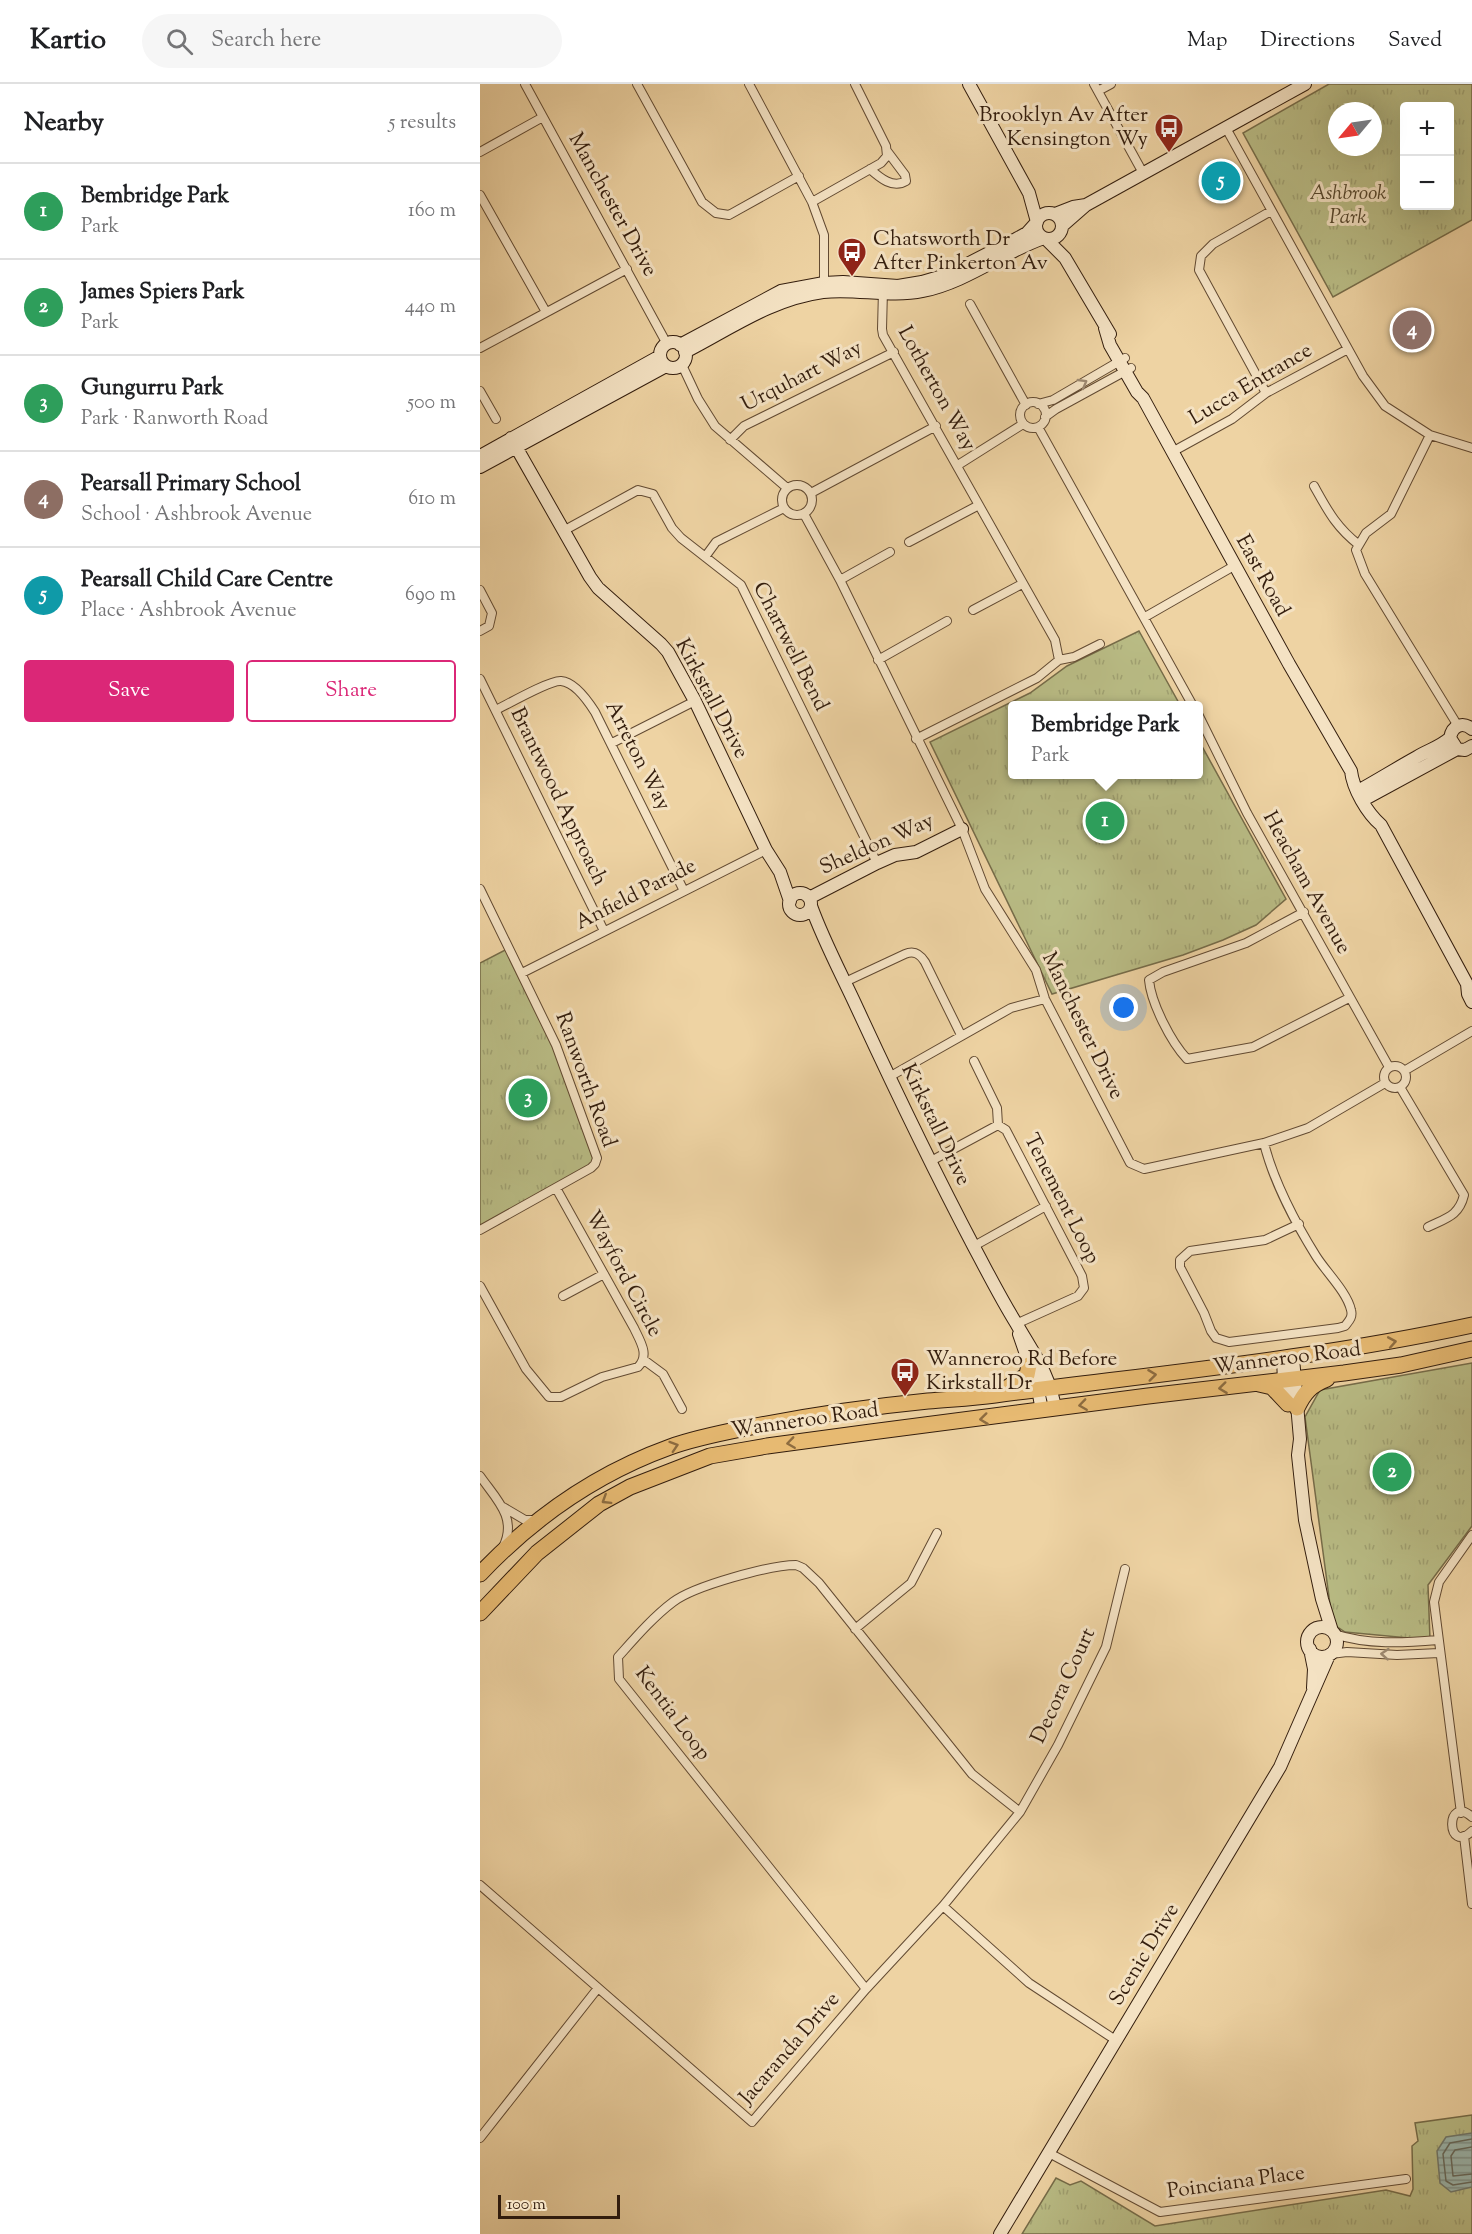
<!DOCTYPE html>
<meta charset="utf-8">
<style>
:root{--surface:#fff;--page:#f6f6f6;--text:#202124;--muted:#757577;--line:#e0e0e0;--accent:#db2777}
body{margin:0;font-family:"Sorts Mill Goudy",serif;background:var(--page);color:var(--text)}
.controls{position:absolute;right:18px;top:18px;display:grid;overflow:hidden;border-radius:6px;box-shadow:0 6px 24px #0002}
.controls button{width:54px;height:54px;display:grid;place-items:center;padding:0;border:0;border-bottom:2px solid var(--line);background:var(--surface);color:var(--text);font:30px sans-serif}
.compass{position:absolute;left:848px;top:18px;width:54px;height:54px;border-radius:50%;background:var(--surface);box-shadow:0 6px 24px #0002;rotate:241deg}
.scale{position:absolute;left:18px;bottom:15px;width:122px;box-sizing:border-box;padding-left:6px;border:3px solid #331d0d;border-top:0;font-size:16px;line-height:21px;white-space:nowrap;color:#331d0d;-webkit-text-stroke:4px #f4e2c3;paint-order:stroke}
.you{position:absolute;left:644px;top:924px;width:21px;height:21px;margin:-15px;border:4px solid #fff;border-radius:50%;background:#1a73e8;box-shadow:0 0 0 9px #1a73e833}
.badge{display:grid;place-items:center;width:39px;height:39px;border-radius:50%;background:var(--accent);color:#fff;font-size:20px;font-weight:700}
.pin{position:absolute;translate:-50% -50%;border:3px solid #fff;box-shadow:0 2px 6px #0006}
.popup{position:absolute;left:528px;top:617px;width:195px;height:78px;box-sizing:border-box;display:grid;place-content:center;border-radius:6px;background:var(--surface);filter:drop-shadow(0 2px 4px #0005);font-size:20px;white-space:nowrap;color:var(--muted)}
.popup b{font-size:22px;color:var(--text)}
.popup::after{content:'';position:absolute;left:50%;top:100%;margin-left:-12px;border:12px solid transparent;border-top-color:var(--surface)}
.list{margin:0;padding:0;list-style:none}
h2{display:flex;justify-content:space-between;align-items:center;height:78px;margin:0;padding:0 24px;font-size:26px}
h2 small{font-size:20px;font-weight:400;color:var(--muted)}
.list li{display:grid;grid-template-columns:39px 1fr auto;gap:18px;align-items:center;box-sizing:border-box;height:96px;padding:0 24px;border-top:2px solid var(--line)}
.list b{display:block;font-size:22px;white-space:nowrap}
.list p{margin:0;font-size:20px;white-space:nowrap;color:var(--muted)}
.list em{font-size:20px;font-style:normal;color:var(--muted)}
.actions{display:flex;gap:12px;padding:18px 24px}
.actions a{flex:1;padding:14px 0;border:2px solid var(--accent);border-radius:6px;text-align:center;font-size:21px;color:var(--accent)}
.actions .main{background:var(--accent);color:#fff}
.icon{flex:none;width:33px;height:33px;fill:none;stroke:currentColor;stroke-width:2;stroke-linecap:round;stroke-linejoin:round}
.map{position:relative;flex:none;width:992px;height:2150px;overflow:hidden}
header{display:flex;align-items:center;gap:36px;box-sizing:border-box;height:84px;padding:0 30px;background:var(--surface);border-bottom:2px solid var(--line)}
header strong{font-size:28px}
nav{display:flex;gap:33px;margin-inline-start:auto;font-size:21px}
.search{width:420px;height:54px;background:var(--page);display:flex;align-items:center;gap:15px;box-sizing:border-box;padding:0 21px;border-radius:33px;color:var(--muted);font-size:22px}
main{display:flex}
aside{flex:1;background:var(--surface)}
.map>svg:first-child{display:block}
.park{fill:url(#park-tufts);stroke:#766c49;stroke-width:1.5;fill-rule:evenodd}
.water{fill:url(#water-rules);stroke:#71796d;stroke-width:1.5}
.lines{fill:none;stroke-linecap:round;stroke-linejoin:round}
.shore{stroke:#676a5d;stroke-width:1.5}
.street-casing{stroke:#624a32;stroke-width:10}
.secondary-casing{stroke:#331d0d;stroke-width:14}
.highway-casing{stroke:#331d0d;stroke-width:17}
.street{stroke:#f4e2c3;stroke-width:8}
.secondary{stroke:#f4e2c3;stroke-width:12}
.highway{stroke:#e7ba72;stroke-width:15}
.oneway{stroke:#9d8971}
.oneway2{stroke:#8d6c40}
.labels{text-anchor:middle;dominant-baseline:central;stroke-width:6;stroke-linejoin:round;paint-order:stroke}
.poi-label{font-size:21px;fill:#331d0d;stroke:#f4e2c3;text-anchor:start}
.park-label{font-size:21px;font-style:italic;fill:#54452b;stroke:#f4e2c3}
.street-label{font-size:21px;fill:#331d0d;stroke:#f4e2c3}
</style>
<header>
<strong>Kartio</strong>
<div class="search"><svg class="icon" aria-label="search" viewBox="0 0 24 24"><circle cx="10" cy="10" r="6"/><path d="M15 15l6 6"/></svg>Search here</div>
<nav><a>Map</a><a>Directions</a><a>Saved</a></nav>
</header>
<main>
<aside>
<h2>Nearby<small>5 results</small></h2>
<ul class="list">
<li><span class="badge" style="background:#2e9e5b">1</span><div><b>Bembridge Park</b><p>Park</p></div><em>160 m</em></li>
<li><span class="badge" style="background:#2e9e5b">2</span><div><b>James Spiers Park</b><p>Park</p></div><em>440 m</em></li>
<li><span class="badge" style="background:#2e9e5b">3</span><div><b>Gungurru Park</b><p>Park · Ranworth Road</p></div><em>500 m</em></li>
<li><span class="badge" style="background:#8d6e63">4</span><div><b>Pearsall Primary School</b><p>School · Ashbrook Avenue</p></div><em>610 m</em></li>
<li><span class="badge" style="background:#0f9aa8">5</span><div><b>Pearsall Child Care Centre</b><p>Place · Ashbrook Avenue</p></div><em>690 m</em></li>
</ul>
<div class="actions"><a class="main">Save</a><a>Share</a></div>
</aside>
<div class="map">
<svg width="992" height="2150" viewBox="0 0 992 2150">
<defs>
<pattern id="park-tufts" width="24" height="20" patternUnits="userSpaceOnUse" patternTransform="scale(1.5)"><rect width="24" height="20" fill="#b9bc85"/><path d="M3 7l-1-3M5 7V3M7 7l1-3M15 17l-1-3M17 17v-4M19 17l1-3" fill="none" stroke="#a0a172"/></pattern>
<pattern id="water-rules" width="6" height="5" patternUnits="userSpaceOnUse" patternTransform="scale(1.5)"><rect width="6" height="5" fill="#9bb6ad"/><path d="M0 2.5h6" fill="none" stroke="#7f938b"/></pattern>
</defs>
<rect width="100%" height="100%" fill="#eed3a3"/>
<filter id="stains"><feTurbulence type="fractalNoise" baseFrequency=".00333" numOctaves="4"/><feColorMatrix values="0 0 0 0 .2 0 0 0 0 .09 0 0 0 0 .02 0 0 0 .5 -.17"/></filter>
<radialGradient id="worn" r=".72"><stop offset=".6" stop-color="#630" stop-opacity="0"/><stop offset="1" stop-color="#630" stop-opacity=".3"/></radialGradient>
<path class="park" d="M849,0H992V136L853,213L763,49ZM970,22V122H924V22ZM857,27H893V63H857Z
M659,547L700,621L532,622V690H718V655L806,815L776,841L743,856L703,871L572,910L450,658L550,609L587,582Z
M29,864L76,961L115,1080L0,1146V879Z
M992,1279V1442L948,1501L950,1556L865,1548L856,1542L851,1528L825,1333L840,1306Z
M992,2031V2150H542L576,2094L590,2101L601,2097L675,2142L906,2106L930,2112L933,2105L932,2062L938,2057L935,2039Z"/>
<path class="water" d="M992,2049V2103L971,2108L960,2099L957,2067L966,2053Z"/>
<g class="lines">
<path class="shore" d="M992,2055L970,2059L963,2070L966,2097L973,2101L992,2098
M992,2063L975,2066L971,2072L973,2092L992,2090"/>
<g class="street-casing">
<path id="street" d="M45,0L187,260
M157,0L222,118L236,129L249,131L319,92
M269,0L332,118L344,151V204
M614,0L663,89
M618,7L631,0
M746,44L883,292L905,322L950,351L992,364
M0,68L63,33
M390,85C400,94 413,105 426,97L425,91L407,67
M0,111L66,228
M332,118L401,79L407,72L406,62L375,0
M403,206L402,245L403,251L575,556L579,576L557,594L436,655
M490,220L546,321
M0,264L147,185
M202,281L218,315L235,342L307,404
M0,307L16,335
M786,309L719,186L721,172L733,160L791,127
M540 331a13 13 0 1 1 26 0a13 13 0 1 1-26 0Z
M558,320L573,316L645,274
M565,333L576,325L651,284
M558,343L713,622
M950,351L911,430L886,449L876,466L885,490L978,642
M250,356L264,342L414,268
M692,368L752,335L786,309L868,265
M478,381L543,340
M302 416a15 15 0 1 1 30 0a15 15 0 1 1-30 0Z
M834,402C848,427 856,443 879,461
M331,409L456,342
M324,430L360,496L482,745L505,805L556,886L565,915L650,1079L664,1085L784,1059L828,1044L905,999
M85,446L158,406L173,410L192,444L201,454L261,501L397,779
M429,458L499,421
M225,473L236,458L304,424
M360,496L410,468
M0,506L12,529L9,542L0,547
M493,526L542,500
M665,533L754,482
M398,576L467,537
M579,576L594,573L620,560
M0,595L124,847
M16,626C28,620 70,596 81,597C95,598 108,617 115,628L204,807
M718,630L767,729L909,983
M132,659L215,617
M0,805L76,961L117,1074L115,1080L111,1084L0,1146
M824,828L766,859L683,888L669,896C671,919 691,958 707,975L773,963L869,914
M42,889L286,766
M365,898L425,870C434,866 440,870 445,878L481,951
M494,977L517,1024L518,1041
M904 993a11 11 0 1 1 22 0a11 11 0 1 1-22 0Z
M924,987L992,947
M409,993L531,924L565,915
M920,1003L984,1111C979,1132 966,1134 948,1143
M784,1059C793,1096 816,1140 836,1172C846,1188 867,1208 871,1226C873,1233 869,1237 865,1242L858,1244L749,1258L736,1254L731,1247L724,1229L700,1183V1176L710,1167L785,1156L819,1140
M451,1077L518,1041L526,1046L602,1192L604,1204L598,1212L536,1240
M494,1162L566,1122
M0,1202L46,1285L69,1313H81L122,1293L158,1283C170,1271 160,1257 154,1244L76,1104
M83,1212L124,1190
M164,1276L183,1290L202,1325
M0,1392C16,1415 38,1434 23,1463
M23,1423L45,1436H57
M375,1545L431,1499L457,1449
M854,1550C888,1561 923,1559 958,1556
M851,1570L867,1568L917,1571L959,1569
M981,1729L954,1518L959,1498L992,1451
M992,1733C965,1709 966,1772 992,1747
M984,1752L992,1820
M0,1801L272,2038L386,1905L463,1822L540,1728L578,1661L626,1563L645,1485
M463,1822L549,1899L637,1957
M386,1905L139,1595L138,1573C155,1554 173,1533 193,1518C214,1502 290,1481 316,1481L323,1484L339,1499L492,1690L540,1728
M0,2054L118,1904
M569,2069L680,2128L926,2095"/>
</g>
<g class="secondary-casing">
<path id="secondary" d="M489,0L549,109L557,138
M556 142a13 13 0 1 1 26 0a13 13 0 1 1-26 0Z
M575,130L593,123L606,121
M582,142L606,121L825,0
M566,155L585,174L630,250
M625,244L630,261L657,308L663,314L809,580L871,687C873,705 887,729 901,741L987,900L992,905
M180 271a13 13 0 1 1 26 0a13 13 0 1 1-26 0Z
M200,261L301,207L344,199L363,198L418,202L442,198L466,191L536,155L547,149L556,139
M205,268C250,245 291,215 343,208C376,204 410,214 443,207C487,198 523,168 564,154
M31,354L110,493L118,504L181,560L188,568L215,617L286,766L300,788L310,817
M0,372L180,272
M0,383L186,282
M992,645C982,637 972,642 970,654L977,665L985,666L992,662
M878,707C898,696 917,684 937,673C948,666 960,663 970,654
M883,716L977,665
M309 820a11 11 0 1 1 22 0a11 11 0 1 1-22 0Z
M329,814L397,779L415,771L436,768L482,745
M331,822C344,858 362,891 378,926C415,1006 453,1085 494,1163C508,1189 521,1215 536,1239C553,1269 570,1290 575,1325
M987,900L988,910L992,918
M539,1250L558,1305L562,1327
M813,1274L820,1355L818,1371L825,1436L842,1515L852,1547
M803,1275L804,1297L808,1320
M827 1558a15 15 0 1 1 30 0a15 15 0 1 1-30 0Z
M830,1565L834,1585L833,1604
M520,2150L800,1683L849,1571"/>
</g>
<g class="highway-casing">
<path id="highway" d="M779,1300L792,1303L808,1320
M522,1307L547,1291L549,1281
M817,1324C824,1309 831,1301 847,1295
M0,1490C53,1434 118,1389 190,1363C215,1354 241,1349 266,1344C326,1332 387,1323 448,1317C470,1315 493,1314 515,1311C675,1290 835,1275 992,1241
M0,1529L57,1469L119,1420L150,1403L230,1372L287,1362L391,1348L668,1312L864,1289L921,1281L992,1265"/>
</g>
<use href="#street" class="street"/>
<use href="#secondary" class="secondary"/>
<use href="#highway" class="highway"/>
</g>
<defs><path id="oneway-chevron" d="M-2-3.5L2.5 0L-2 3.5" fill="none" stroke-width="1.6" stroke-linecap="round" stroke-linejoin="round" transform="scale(1.5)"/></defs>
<g class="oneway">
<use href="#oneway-chevron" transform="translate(603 299) rotate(-30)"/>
<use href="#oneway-chevron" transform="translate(905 1570) rotate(-176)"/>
</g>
<g class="oneway2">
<use href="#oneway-chevron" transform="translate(912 1258) rotate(-10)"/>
<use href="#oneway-chevron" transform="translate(672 1291) rotate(-7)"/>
<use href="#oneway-chevron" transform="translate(743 1304) rotate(173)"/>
<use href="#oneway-chevron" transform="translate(603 1321) rotate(172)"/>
<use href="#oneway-chevron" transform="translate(504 1335) rotate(173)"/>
<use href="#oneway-chevron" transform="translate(311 1359) rotate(172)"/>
<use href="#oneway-chevron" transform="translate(194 1362) rotate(-18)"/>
<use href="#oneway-chevron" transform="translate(126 1416) rotate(148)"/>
</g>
<defs>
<g id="bus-pin" transform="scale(1.5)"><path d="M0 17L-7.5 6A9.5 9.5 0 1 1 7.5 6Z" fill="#8f2418" stroke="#f4e2c3"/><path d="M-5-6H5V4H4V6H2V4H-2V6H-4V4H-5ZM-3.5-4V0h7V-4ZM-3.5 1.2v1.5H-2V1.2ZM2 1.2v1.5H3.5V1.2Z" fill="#fff"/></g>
</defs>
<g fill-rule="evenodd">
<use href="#bus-pin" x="689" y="44"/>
<use href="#bus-pin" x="372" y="168"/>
<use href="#bus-pin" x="425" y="1288"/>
</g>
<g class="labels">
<g class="poi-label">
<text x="668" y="32" text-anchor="end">Brooklyn Av After<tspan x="668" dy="24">Kensington Wy</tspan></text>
<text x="393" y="156">Chatsworth Dr<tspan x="393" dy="24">After Pinkerton Av</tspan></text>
<text x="446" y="1276">Wanneroo Rd Before<tspan x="446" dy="24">Kirkstall Dr</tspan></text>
</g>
<g class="park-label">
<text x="868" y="110">Ashbrook<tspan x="868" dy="24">Park</tspan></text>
</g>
<g class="street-label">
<text transform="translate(132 121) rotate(61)">Manchester Drive</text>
<text transform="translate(322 293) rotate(-27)">Urquhart Way</text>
<text transform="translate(771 301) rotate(-31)">Lucca Entrance</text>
<text transform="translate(456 305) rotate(61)">Lotherton Way</text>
<text transform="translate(782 492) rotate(61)">East Road</text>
<text transform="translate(310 563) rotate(63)">Chartwell Bend</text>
<text transform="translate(231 615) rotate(62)">Kirkstall Drive</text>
<text transform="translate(157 672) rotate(63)">Arreton Way</text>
<text transform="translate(78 713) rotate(64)">Brantwood Approach</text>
<text transform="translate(397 761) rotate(-24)">Sheldon Way</text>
<text transform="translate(826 799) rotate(61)">Heacham Avenue</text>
<text transform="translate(156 811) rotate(-27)">Anfield Parade</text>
<text transform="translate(602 942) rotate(64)">Manchester Drive</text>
<text transform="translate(105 996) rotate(70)">Ranworth Road</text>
<text transform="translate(455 1041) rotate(64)">Kirkstall Drive</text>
<text transform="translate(581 1115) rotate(63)">Tenement Loop</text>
<text transform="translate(143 1190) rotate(62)">Wayford Circle</text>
<text transform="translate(807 1275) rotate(-7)">Wanneroo Road</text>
<text transform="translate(325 1337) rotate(-8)">Wanneroo Road</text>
<text transform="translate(584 1602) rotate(-65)">Decora Court</text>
<text transform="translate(192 1630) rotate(53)">Kentia Loop</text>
<text transform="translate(665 1871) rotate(-59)">Scenic Drive</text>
<text transform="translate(310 1965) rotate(-49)">Jacaranda Drive</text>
<text transform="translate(756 2099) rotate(-8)">Poinciana Place</text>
</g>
</g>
<rect width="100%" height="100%" filter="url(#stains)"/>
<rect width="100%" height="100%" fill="url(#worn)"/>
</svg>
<div class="controls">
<button>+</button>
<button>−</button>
</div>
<svg class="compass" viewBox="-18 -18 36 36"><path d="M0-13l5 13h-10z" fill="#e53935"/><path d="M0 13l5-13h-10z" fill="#757577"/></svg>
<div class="scale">100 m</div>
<div class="you"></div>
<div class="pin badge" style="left:625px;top:737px;background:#2e9e5b">1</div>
<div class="popup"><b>Bembridge Park</b>Park</div>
<div class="pin badge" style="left:912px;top:1388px;background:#2e9e5b">2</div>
<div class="pin badge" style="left:48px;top:1014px;background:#2e9e5b">3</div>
<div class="pin badge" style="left:932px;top:246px;background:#8d6e63">4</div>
<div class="pin badge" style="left:741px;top:97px;background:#0f9aa8">5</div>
</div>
</main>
